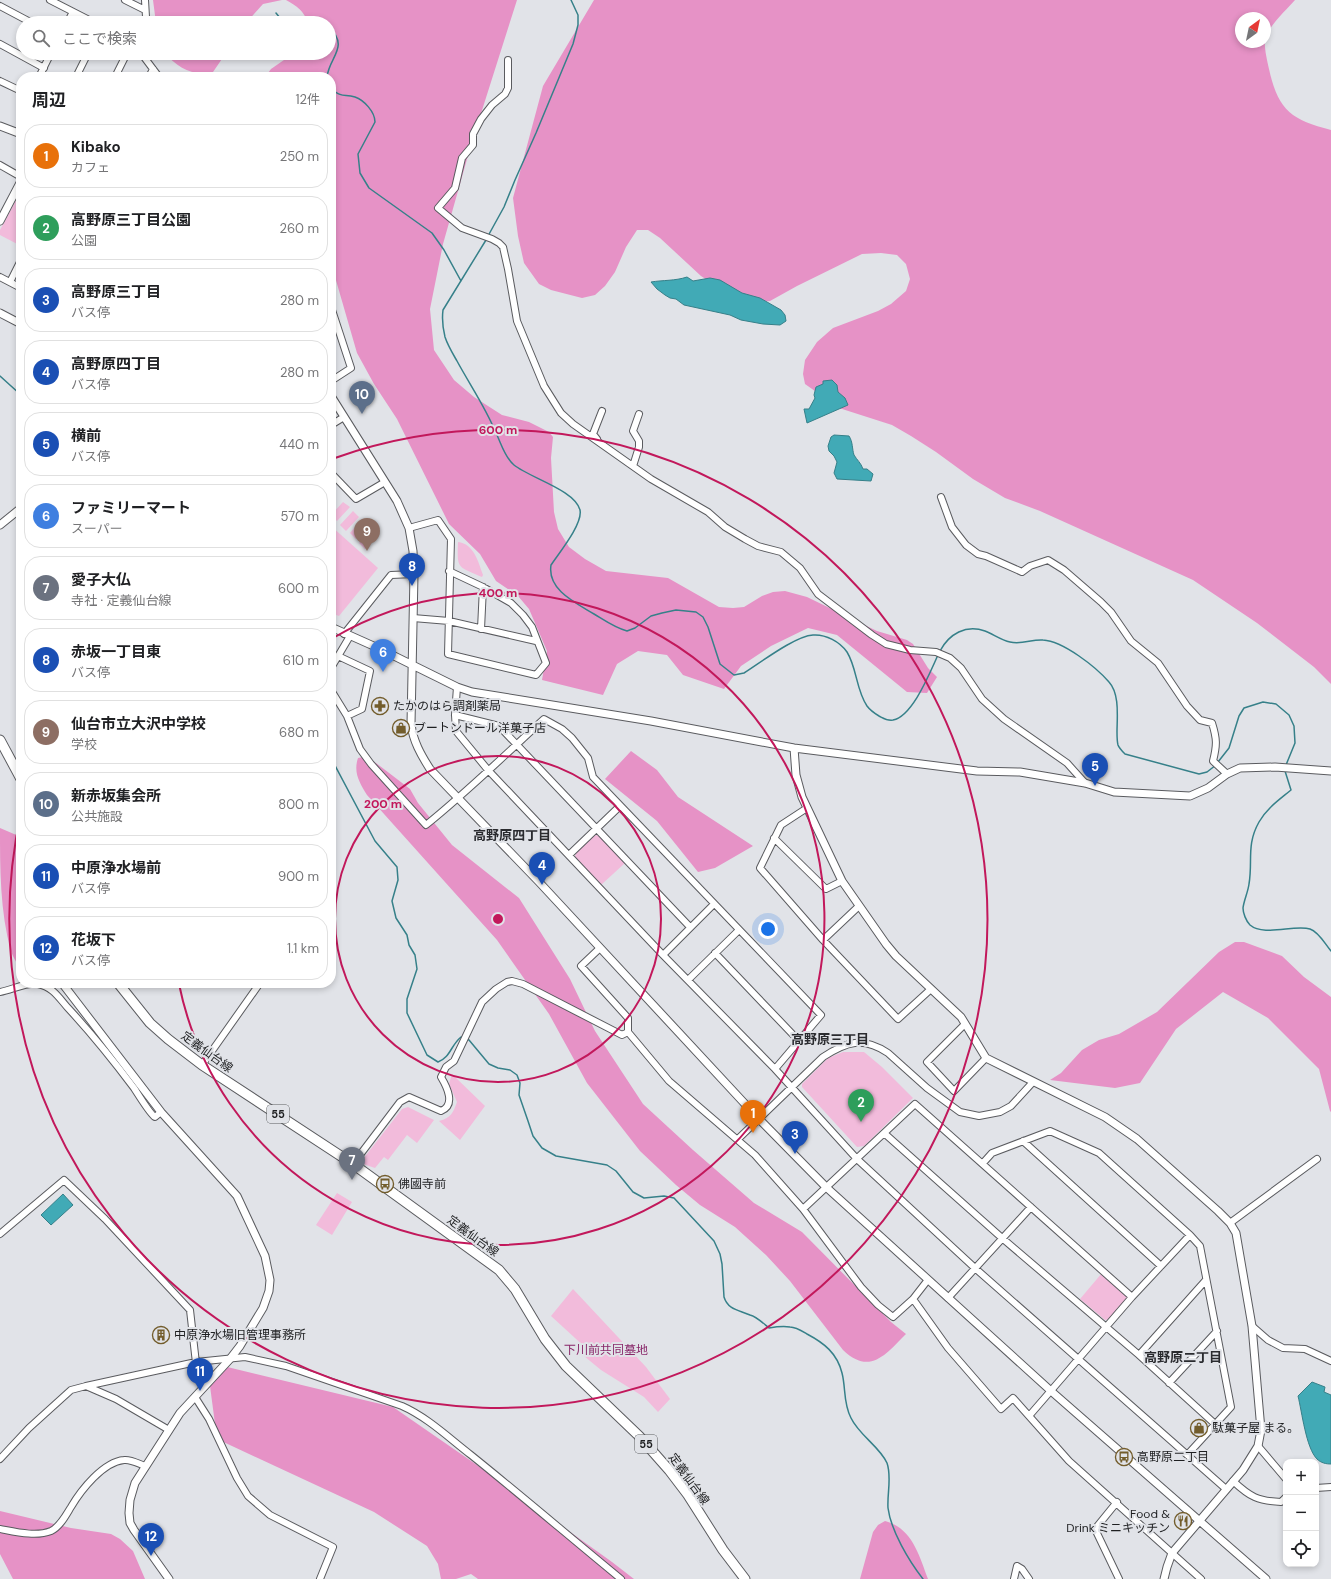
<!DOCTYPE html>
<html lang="ja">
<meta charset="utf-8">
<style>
:root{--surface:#fff;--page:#f2f2f2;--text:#202124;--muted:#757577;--line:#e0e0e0;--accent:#0f766e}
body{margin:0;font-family:"DM Sans","Noto Sans JP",sans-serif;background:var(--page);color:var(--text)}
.controls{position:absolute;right:12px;bottom:12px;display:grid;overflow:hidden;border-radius:8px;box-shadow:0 2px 6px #0003}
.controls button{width:36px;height:36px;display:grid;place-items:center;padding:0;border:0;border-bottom:1px solid var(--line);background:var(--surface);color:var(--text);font:20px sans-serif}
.compass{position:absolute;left:1235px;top:12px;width:36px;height:36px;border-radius:50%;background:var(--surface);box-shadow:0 2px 6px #0003;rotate:33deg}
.you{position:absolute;left:768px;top:929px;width:14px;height:14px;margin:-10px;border:3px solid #fff;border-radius:50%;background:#1a73e8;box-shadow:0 0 0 6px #1a73e833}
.badge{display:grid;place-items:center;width:26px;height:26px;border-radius:50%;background:var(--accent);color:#fff;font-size:13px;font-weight:700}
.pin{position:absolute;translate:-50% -33px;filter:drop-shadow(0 1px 2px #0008)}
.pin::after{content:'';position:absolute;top:21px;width:14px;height:12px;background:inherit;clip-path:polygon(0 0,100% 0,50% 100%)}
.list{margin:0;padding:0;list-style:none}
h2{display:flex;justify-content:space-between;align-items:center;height:52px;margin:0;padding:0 16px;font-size:17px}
h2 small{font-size:13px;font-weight:400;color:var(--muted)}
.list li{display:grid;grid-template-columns:26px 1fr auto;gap:12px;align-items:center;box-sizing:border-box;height:64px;margin:0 8px 8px;padding:0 8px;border:1px solid var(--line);border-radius:16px}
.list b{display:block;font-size:15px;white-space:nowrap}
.list p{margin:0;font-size:13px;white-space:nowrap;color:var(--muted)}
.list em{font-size:13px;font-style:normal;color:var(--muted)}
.icon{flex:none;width:22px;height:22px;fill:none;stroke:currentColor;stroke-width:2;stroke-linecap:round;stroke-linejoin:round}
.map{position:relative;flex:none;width:1331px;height:1579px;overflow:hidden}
.search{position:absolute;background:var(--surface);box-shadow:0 2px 6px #0003;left:16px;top:16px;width:320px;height:44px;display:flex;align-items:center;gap:10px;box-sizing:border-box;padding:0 14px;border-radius:22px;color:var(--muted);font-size:15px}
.panel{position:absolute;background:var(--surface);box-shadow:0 2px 6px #0003;left:16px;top:72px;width:320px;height:916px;border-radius:16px}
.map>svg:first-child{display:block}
.green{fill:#f2bbdb}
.forest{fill:#e692c6;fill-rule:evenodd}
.water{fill:#41aab6;stroke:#368089}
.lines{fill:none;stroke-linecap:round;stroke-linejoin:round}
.stream{stroke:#368089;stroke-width:1.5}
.minor-casing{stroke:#5a5b5f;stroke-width:8}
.tertiary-casing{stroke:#5a5b5f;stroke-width:9}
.primary-casing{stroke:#5a5b5f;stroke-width:11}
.minor{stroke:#fff;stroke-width:6}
.tertiary{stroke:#fff;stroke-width:7}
.primary{stroke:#fff;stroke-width:9}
.ring{fill:none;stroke:#c2185b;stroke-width:2}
.labels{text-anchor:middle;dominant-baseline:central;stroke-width:4;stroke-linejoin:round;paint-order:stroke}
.shield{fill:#e1e3e8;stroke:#585a5d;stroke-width:1}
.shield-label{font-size:11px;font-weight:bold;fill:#1e1f21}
.poi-label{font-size:12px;fill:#1e1f21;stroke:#e1e3e8;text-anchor:start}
.street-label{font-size:12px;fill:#1e1f21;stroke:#e1e3e8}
.park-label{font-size:12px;fill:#89286a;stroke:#e1e3e8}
.neighbourhood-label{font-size:13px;font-weight:bold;fill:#2a2b2f;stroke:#e1e3e8}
.centre{fill:#c2185b;stroke:#e1e3e8;stroke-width:2}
.ring-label{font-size:12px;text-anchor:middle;font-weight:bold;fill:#c2185b;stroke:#e1e3e8;stroke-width:4;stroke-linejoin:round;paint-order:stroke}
</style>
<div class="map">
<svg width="1331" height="1579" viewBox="0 0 1331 1579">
<rect width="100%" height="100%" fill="#e1e3e8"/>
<path class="green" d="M21,191V246L0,235V230Z
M343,502L350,507L337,521L331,515Z
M353,511L359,517L346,531L340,525Z
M362,519L369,525L356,539L350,533Z
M331,526L378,568L339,616L331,613Z
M372,529L378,535L365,549L359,543Z
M458,542C474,544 478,561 483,575L482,577C457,566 457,569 458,542Z
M595,835L600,836L625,863L601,885L575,857L576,853Z
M843,1052H864L882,1067L913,1098L864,1146L857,1147L802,1087V1084L828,1058Z
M452,1074L485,1106L460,1140L439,1121C451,1118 453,1113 457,1102L449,1084Z
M408,1107L434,1120L417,1143L407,1135L388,1160L384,1157L375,1168L363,1164V1159L402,1109Z
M337,1193L352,1202L332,1235L316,1225Z
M1102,1273L1129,1297L1110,1319L1105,1320L1080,1299Z
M573,1289L646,1367L670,1399L658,1412L644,1397L601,1370L584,1356L587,1349L551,1316Z"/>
<path class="forest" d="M153,0H282L263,4L246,23H156Z
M286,0H517L471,145L443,244L430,309L434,350L454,380L474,397L502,415L529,422L549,432L553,437L551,458L554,512L558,529L569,547L585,559L606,571L668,578L719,607L733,608L744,607L762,596L773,592L785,591L807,597L877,631L907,640L913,644L928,668L937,677L927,693L907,692L837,635L808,628L771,646L741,666L724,689L683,675L667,655L638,651L617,664L603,695L542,680L547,651L529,609L518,596L496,581L480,554L449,524L397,419L374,384L357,353L331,263V77H265L271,69L294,53H329V23H308C304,11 297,6 286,0Z
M594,0H1295C1288,8 1267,28 1265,39C1264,48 1267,60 1269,69C1278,110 1291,120 1331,130V684L1314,667L1257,623L1193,580L1040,511L1005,498L973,479L936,452L911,436L892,425L839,408L805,384L803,374L805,360L817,342L833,328L878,311L891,304L906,291L910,279L906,264L897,255L881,253L862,254L797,286L770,301L757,302L739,301L701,276L660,238L648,230H637L626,247L615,272L605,286L595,295L582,298L551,290L539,284L524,263L518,236L513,198L543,86ZM1241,18H1265V42H1241Z
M164,53H226L213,72C191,76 179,68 164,53Z
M631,751L657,770L678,797L753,846L715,868L698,872L657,821L605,779Z
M363,757L376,763L410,789L418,803L452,845L519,898L570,979L595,1031L643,1104L693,1150L754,1203L802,1232L891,1322L906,1334C886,1354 870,1376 843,1350L790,1281L766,1255L735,1227L700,1205L676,1185L640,1151L587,1083L549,1014L497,940L367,795C360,783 353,773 358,758Z
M0,828L21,837V970C18,964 13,958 11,951C0,912 0,868 0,828Z
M1235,942H1244L1282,956L1304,977L1331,997V1112L1330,1111L1319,1069L1268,1018L1223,992L1176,1029L1140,1083L1115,1088L1050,1080L1061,1073L1082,1050L1099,1040L1119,1034L1157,1012L1219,952Z
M219,1365L393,1407L474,1463L612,1562L634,1579H478L471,1574L456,1579H441L438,1564L427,1546L374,1512L217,1439L210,1386Z
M0,1511L71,1528L111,1534L120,1539L133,1551L145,1579H13L0,1554Z
M885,1521C912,1528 919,1555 928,1579H860L873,1532L878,1525Z"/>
<path class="water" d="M687,277L693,281L710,278L720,280L742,293L760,298L781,310L785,315L786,321L780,325L763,324L741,320L730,315L684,305L676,299L670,298L665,295L657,289L651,282C663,280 675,281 687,277Z
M832,380L837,385L838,392L845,398L848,405L807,423L804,409H809L815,398L814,395L816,387L823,384V381Z
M834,435L849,436C853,442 852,449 854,455C857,460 861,463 863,469H867L873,474L871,481L837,479L834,473L837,462L834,456L829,451L828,446L831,437Z
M63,1194L73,1205L51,1225L41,1215Z
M1312,1382L1325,1387L1324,1392L1331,1395V1464C1326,1464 1321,1463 1317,1459C1306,1448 1302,1412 1298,1396Z"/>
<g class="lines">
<path class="stream" d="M276,13L284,23
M327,77C329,57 350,47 329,27
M331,89C343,98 343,94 355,97C364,100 375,112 375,122L358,154L360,173L369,188L432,233L444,250L461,281
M488,236L504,207L515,180L536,133L573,44L578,25V15L571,0
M486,240L443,310C442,318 443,329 445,337C448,346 453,354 457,361C470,385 486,408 496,433C501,443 505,458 514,465C530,478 575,490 580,510C583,524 559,553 551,565C547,590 576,603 594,614C604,620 615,628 627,631L635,628L651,616L662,613L676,610L696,612L703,617L708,627L720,664L734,675L744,673C760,663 795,636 813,635C826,634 840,642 847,652C857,668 856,690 867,706C870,710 874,713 879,716C883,718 887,721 893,720C913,716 930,672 938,655
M0,376L21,395
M940,651C949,634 966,624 985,631C993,634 1001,640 1010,642C1022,645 1032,639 1043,640C1063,641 1096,667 1109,682C1120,694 1117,718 1117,732C1117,736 1117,741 1118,745C1119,748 1123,752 1125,754L1199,774L1207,772L1216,765
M331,758L375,841L397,867L398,880L392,901L396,918L407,935L409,945L415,955L417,969L407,999V1013L427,1055L438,1062C450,1058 451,1045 461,1037L463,1038
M1218,762L1229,748L1239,716L1244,708L1263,702L1276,704L1289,715L1294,726L1295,743L1286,765
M1285,771L1291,790C1279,800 1267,808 1259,822C1246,845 1253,861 1249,884C1248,892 1244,900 1243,908C1243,913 1246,921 1250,925C1264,937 1295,924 1310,929C1319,932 1325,944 1331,951
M467,1039L469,1040L489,1064L498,1068L510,1070L517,1075L520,1083L519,1095L528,1121L533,1136L542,1148L556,1156L607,1165L616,1171L633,1192L644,1198L664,1196L674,1198L714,1241L720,1254L722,1264L724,1297C728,1310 739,1310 750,1315C757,1317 763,1323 769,1328C775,1327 783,1326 790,1327C796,1327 802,1331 807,1334C824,1343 837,1353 842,1373C846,1388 843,1403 851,1418C859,1435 880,1447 887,1463C892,1477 887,1493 888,1508C891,1531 909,1561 923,1579"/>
<g class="minor-casing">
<path id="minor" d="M50,0L95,23
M125,0L145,10
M0,6L32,23
M67,23L73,12
M142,23L146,17L145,0
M0,44L44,68
M141,53L159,77
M508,60V88L505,94L492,105L481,119L473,134V145L462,158L455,188L438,208L462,228L492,239L499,243L503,247L508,269L517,321L544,386L561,413L573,424L651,479L708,512L725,527L745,539L758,546L781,552L800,568L818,594L872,635L886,644L910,650L936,652L950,658L961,668L982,699L1004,719L1067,763L1085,783
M39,77L51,53
M76,77L88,53
M115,77L127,53
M149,77L153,69
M0,81L21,91
M0,165L21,177
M0,277L21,288
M10,282L21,260
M331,307L351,368L331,381
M331,425L344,417
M597,439L593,434L602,411
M633,466L639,447V441L633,431L639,414
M331,473L356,499L385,482
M941,497L952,527L966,545L978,554L986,556L1022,572L1030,566L1048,560L1064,570L1101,602L1111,612L1131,641L1158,663L1187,706L1200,720L1212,723C1217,739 1217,745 1213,761L1227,774
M409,528L438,520L451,539L448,654L536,675L546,663L532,627L523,615L511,603L483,587L449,571
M413,618L449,621L536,641
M481,629L483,587
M344,634L391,575L414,574
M338,656L370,671L362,709L347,716
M331,668L350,636
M457,687L455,715L456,731L488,770L663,955L775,1069L857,1159L976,1269L1226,1489
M331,690L347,716L360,749L371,764L426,825C467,792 505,755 544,719L562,729L572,738L588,758L593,777L821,1015L775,1069
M455,715L499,726L690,927
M807,808L781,825L760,868L823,940L898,1019L931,989
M774,838L826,889L842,881
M569,855L620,806
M823,940L859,906
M600,948L581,966L628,1018V1032L669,1081L755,1155L803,1209L861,1287L878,1305L893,1317L913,1299L927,1281
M715,953L799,1041
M663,955L714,904
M688,980L739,930
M0,992C12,990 26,982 38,984C53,987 59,998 68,1008C92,1034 113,1060 134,1088C138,1094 150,1114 155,1117L161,1112
M965,1024L927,1062L954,1091L986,1058
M202,1065L260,983
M884,1133L1002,1238L1139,1355L1215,1424
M738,1139L823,1057C846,1042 863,1036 888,1053L927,1088L960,1112L979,1116L1000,1112L1011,1106L1033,1082
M1023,1141L1161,1266
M983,1163L992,1153L1050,1131L1099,1153L1190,1235L1200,1246L1231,1407L1188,1454
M353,1164L400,1102L409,1097L441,1111C456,1105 447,1087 441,1077L446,1067L454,1061L482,1002L496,989L507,982L512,981L523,984L622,1035L628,1032
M803,1209L915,1104L1132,1297
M1230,1223L1317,1159
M0,1234L64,1180L105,1219L190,1310L197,1372L207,1383
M948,1298L1031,1207
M913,1299L948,1348L1001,1409L1013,1398L1069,1461L1201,1579
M1252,1326L1268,1340L1283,1348L1305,1349L1331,1361
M1139,1355L1206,1280
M1169,1383L1217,1331
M86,1386L196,1362L245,1357L286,1366L402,1406C427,1417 449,1438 471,1455C522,1496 571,1538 621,1579
M195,1397L209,1419L237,1478L248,1496L270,1515L333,1547L320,1579
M1029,1416L1132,1297L1190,1235
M1258,1446L1286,1479
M0,1459L29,1428L71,1390L86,1386L116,1399L169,1430
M1233,1481C1250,1497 1258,1501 1281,1502L1286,1497
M1316,1488L1331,1487
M1117,1502L1095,1529L1119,1579
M0,1529C16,1532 36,1537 51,1531C60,1527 66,1515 71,1507C81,1490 103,1462 124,1460C131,1459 139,1464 145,1466
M1014,1579L1017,1566L1022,1569L1029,1579"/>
</g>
<g class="tertiary-casing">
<path id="tertiary" d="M0,126L21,134
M0,221L21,181
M0,313L21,324
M331,396L397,501L409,528L413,551L414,574L411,724C413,741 421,755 430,769L539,882L759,1119L826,1187L1051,1391L1266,1579
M0,525L21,508
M331,627L378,648L457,687L472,692L651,721L794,748L977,771L1020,772L1085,783L1114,792L1190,796L1208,788L1227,774L1240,768L1275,767L1331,771
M794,748L796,775L802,797L842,881L886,944L896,956L961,1017L986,1058L1105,1117L1137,1139L1218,1211L1230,1223L1236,1233L1252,1326L1261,1430L1258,1446L1243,1470L1172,1553L1167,1567L1164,1579
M62,983L161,1112L237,1196L265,1256L270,1280L269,1291L263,1308L240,1346L230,1359L180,1413L135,1483L130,1500L129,1513L130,1523L134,1530L169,1579"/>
</g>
<g class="primary-casing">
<path id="primary" d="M0,740L21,779
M118,983L150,1023L168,1039L202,1065L353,1164L499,1270L515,1289L545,1339L566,1366L639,1436L669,1470L688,1495L723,1550L745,1579"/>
</g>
<use href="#minor" class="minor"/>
<use href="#tertiary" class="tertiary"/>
<use href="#primary" class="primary"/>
</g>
<g class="ring">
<circle cx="498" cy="919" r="163"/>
<path d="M333 638A326 326 0 1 1 179 984"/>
<path d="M335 458A489 489 0 1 1 21 813"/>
</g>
<defs>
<g id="pharmacy-ring" transform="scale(0.9)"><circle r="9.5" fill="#e1e3e8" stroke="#735d2c" stroke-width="1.5"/><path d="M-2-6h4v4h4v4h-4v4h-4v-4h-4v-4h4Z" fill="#735d2c"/></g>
<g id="shop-ring" transform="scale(0.9)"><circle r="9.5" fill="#e1e3e8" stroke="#735d2c" stroke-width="1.5"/><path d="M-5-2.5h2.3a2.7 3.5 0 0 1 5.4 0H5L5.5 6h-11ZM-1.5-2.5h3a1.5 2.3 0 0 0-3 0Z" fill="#735d2c"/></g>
<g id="bus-ring" transform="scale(0.9)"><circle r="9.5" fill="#e1e3e8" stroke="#735d2c" stroke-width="1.5"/><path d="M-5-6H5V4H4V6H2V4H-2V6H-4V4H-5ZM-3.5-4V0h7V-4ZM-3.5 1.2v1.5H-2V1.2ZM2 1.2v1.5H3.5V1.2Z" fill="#735d2c"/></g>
<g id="building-ring" transform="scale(0.9)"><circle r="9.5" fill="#e1e3e8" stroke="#735d2c" stroke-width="1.5"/><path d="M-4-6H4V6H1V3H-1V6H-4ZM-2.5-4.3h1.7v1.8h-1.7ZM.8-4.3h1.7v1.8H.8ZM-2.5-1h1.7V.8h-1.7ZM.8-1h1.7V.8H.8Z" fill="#735d2c"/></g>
<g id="restaurant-ring" transform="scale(0.9)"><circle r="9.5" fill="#e1e3e8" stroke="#735d2c" stroke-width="1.5"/><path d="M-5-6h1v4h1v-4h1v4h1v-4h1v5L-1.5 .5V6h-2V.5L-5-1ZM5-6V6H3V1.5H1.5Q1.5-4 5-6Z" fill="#735d2c"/></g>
</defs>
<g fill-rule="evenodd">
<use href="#pharmacy-ring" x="380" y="706"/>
<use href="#shop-ring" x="401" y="728"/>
<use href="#bus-ring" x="385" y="1184"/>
<use href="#building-ring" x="161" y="1335"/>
<use href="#shop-ring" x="1199" y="1428"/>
<use href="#bus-ring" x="1124" y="1457"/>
<use href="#restaurant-ring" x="1183" y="1521"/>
</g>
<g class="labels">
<g class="shield">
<rect x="267" y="1105" width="22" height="18" rx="3"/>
<rect x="635" y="1435" width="22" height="18" rx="3"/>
</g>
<g class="shield-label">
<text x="278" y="1114">55</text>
<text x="646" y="1444">55</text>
</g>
<g class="poi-label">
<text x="393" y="706">たかのはら調剤薬局</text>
<text x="414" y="728">ブートンドール洋菓子店</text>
<text x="398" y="1184">佛國寺前</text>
<text x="174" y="1335">中原浄水場旧管理事務所</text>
<text x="1212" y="1428">駄菓子屋 まる。</text>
<text x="1137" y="1457">高野原二丁目</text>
<text x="1170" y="1514" text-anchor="end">Food &amp;<tspan x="1170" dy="14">Drink ミニキッチン</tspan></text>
</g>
<g class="street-label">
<text transform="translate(207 1052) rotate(36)">定義仙台線</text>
<text transform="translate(473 1236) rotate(36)">定義仙台線</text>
<text transform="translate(689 1479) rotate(54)">定義仙台線</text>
</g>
<g class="park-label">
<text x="606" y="1350">下川前共同墓地</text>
</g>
<g class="neighbourhood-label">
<text x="512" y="835">高野原四丁目</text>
<text x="830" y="1039">高野原三丁目</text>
<text x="1183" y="1357">高野原二丁目</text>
</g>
</g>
<circle cx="498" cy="919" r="6" class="centre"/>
<g class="ring-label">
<text x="498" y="434">600 m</text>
<text x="498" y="597">400 m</text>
<text x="383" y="808">200 m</text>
</g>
</svg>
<div class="controls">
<button>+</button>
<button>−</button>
<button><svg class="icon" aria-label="locate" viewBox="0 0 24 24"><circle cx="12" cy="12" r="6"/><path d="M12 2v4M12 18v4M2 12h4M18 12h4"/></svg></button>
</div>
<svg class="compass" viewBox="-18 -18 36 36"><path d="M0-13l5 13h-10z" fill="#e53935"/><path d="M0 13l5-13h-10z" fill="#757577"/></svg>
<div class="you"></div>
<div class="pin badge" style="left:753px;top:1133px;background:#e8710a">1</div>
<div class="pin badge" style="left:861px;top:1122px;background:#2e9e5b">2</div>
<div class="pin badge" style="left:795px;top:1154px;background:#1a4fb4">3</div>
<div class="pin badge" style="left:542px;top:885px;background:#1a4fb4">4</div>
<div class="pin badge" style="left:1095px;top:786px;background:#1a4fb4">5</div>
<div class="pin badge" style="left:383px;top:672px;background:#3f7fe0">6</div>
<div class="pin badge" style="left:352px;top:1180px;background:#6b7280">7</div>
<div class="pin badge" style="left:412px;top:586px;background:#1a4fb4">8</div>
<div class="pin badge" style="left:367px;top:551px;background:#8d6e63">9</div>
<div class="pin badge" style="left:362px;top:414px;background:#5c6f8a">10</div>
<div class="pin badge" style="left:200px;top:1391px;background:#1a4fb4">11</div>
<div class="pin badge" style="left:151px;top:1556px;background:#1a4fb4">12</div>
<div class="search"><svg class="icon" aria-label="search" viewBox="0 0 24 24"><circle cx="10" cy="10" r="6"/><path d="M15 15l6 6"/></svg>ここで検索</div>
<section class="panel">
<h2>周辺<small>12件</small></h2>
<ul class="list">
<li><span class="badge" style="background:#e8710a">1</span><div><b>Kibako</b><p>カフェ</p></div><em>250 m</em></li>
<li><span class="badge" style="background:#2e9e5b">2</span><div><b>高野原三丁目公園</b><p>公園</p></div><em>260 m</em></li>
<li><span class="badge" style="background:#1a4fb4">3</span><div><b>高野原三丁目</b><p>バス停</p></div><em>280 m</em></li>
<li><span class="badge" style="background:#1a4fb4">4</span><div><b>高野原四丁目</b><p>バス停</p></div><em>280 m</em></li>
<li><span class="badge" style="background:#1a4fb4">5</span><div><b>横前</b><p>バス停</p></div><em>440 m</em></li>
<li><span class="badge" style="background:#3f7fe0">6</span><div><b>ファミリーマート</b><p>スーパー</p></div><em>570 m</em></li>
<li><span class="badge" style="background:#6b7280">7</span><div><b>愛子大仏</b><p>寺社 · 定義仙台線</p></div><em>600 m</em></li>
<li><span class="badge" style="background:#1a4fb4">8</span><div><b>赤坂一丁目東</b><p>バス停</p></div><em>610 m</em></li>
<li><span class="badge" style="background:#8d6e63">9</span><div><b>仙台市立大沢中学校</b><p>学校</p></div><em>680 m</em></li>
<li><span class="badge" style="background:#5c6f8a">10</span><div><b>新赤坂集会所</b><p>公共施設</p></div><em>800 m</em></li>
<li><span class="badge" style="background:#1a4fb4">11</span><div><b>中原浄水場前</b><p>バス停</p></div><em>900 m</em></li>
<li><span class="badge" style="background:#1a4fb4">12</span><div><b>花坂下</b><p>バス停</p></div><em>1.1 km</em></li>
</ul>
</section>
</div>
